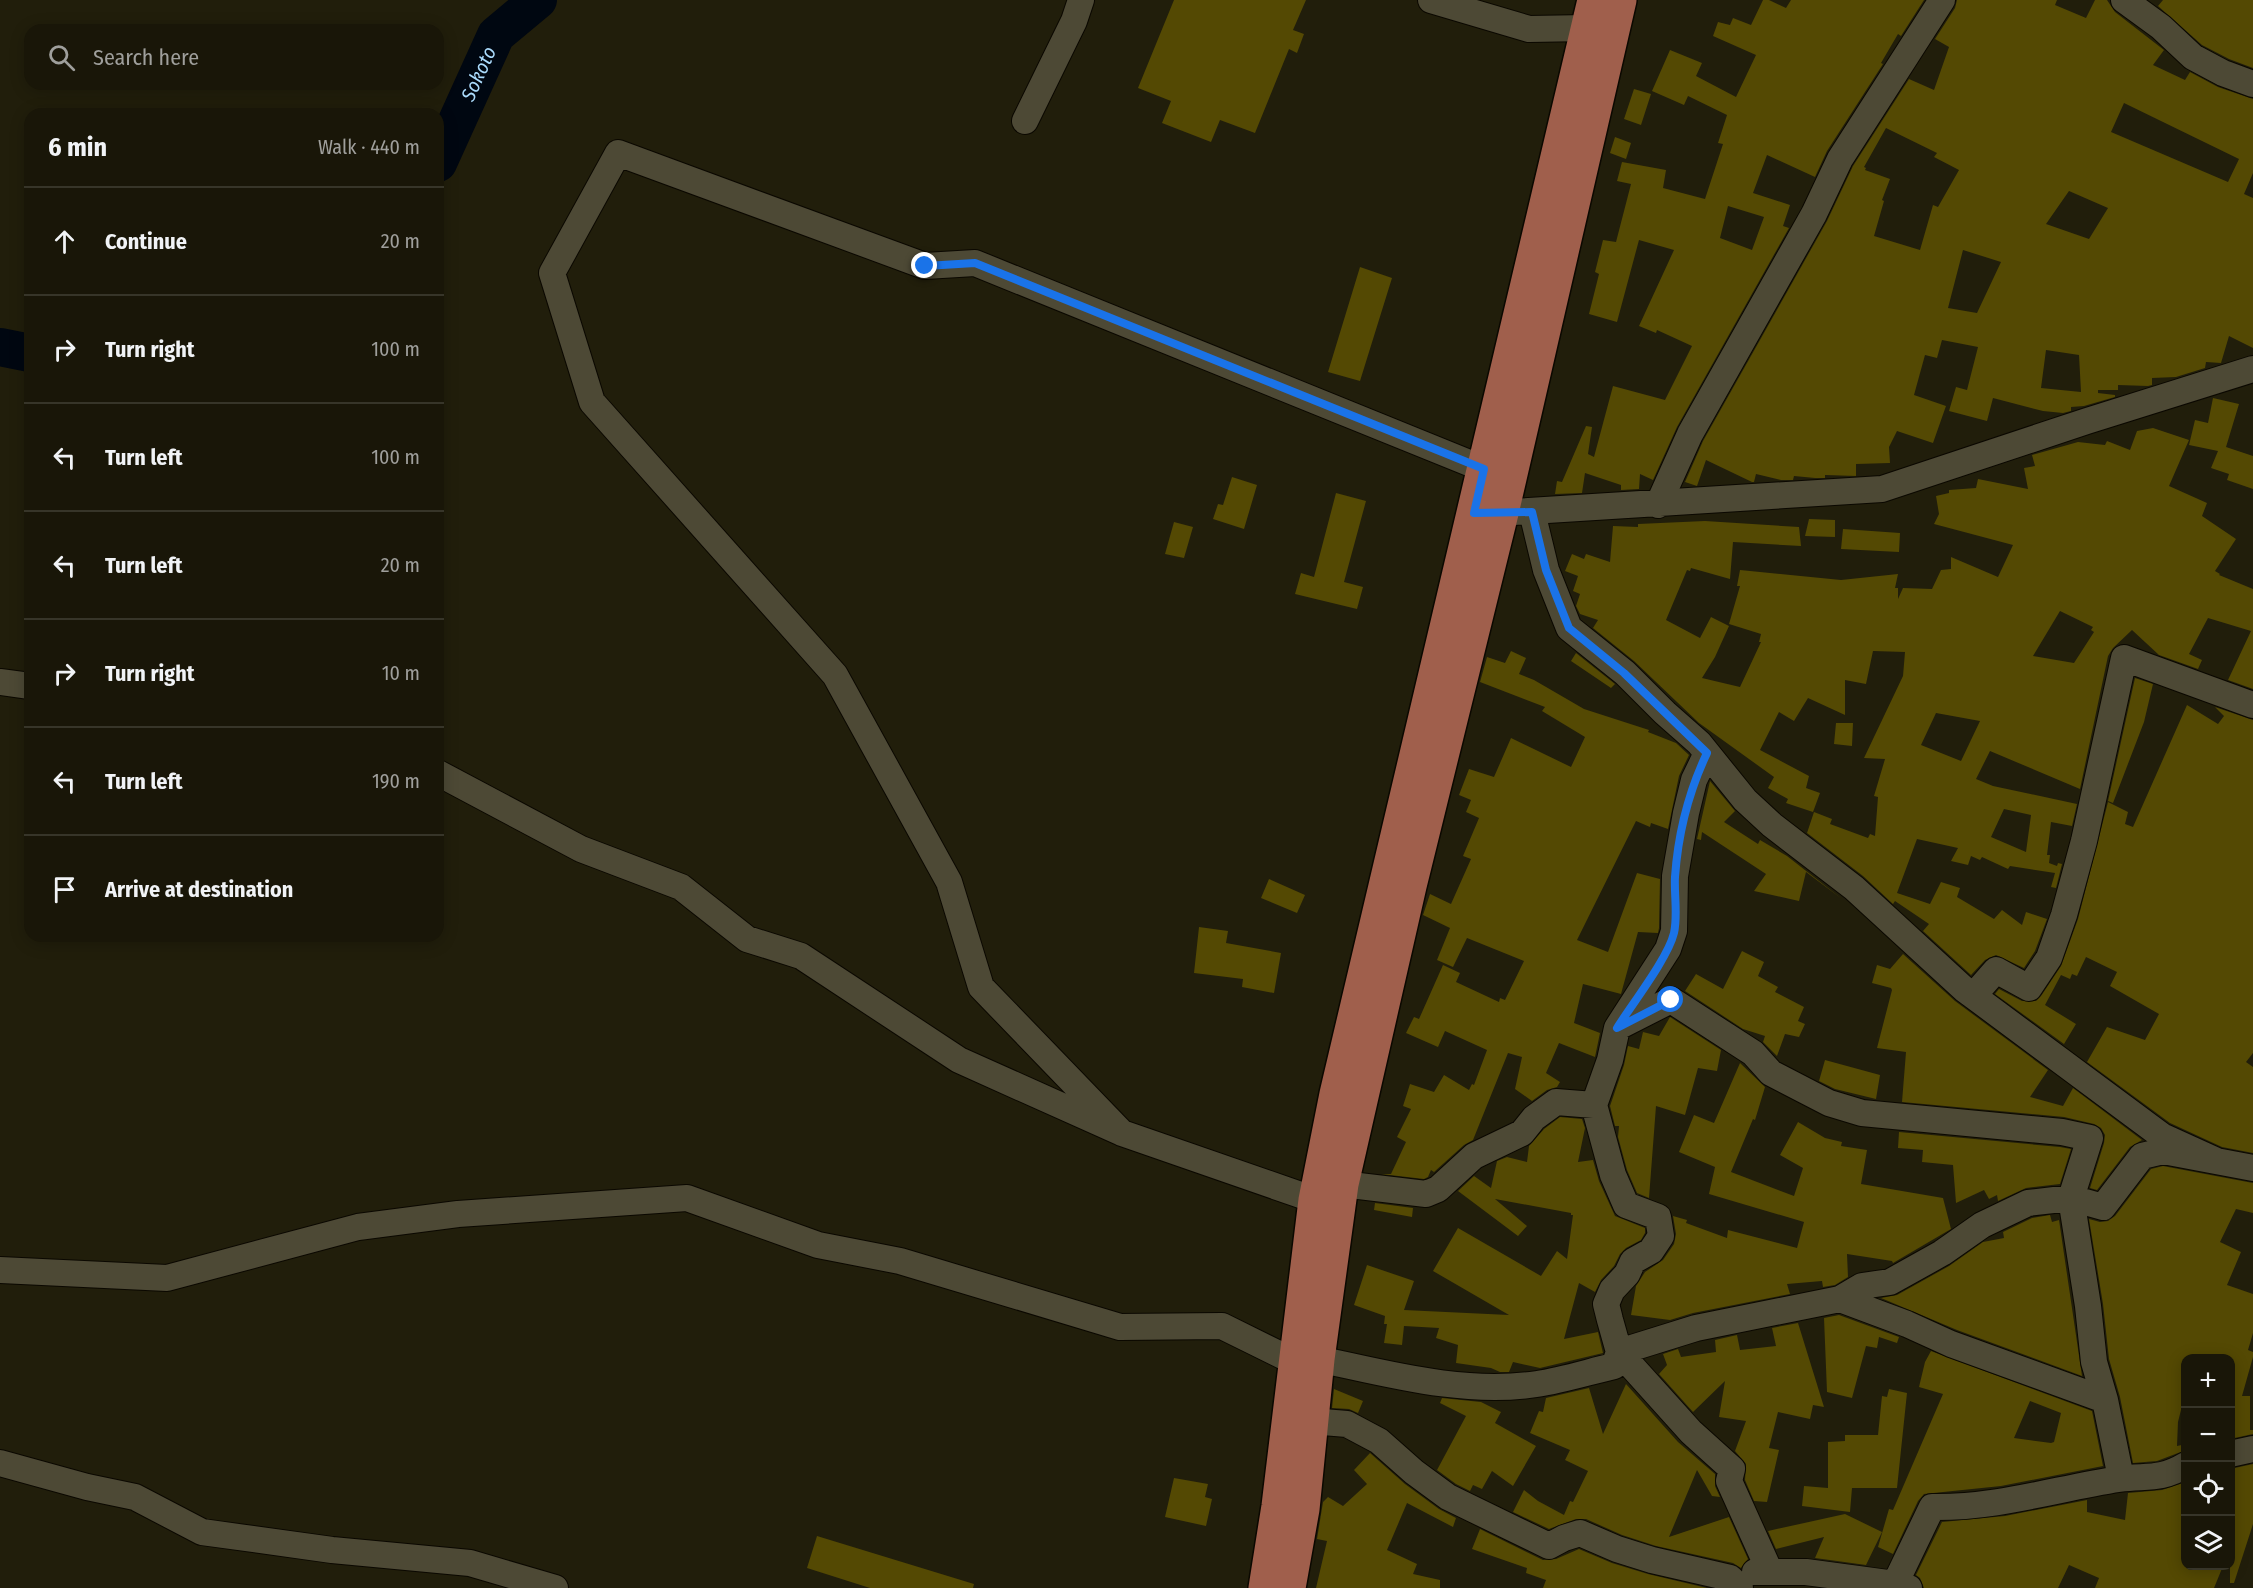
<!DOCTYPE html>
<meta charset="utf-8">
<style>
:root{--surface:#191608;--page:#221f12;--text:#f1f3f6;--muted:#9f9f9c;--line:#373529}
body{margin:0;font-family:"Fira Sans Condensed",sans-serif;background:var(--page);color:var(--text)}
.controls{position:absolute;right:18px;bottom:18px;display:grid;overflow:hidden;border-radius:12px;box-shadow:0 3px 15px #0003}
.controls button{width:54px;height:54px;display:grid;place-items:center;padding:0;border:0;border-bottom:2px solid var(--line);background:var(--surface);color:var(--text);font:30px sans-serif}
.stop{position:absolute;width:18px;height:18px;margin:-14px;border:4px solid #1a73e8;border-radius:50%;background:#fff}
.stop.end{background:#1a73e8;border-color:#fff;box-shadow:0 2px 6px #0008}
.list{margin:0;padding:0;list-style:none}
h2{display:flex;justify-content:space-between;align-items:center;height:78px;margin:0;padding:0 24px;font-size:26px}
h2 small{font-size:20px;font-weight:400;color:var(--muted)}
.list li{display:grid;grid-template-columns:39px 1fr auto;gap:18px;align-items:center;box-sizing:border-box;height:108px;padding:0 24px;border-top:2px solid var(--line)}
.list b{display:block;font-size:22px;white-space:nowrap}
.list em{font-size:20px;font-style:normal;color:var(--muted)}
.icon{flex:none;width:33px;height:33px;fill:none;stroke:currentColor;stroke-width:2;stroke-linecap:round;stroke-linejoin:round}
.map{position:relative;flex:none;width:2253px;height:1588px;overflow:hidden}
.search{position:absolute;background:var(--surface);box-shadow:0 3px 15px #0003;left:24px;top:24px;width:420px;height:66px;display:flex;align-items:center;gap:15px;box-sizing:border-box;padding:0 21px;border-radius:18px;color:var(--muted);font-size:22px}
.panel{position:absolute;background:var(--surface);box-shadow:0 3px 15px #0003;left:24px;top:108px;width:420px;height:834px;border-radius:18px}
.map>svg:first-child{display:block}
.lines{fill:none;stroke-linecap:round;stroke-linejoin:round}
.river{stroke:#000711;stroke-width:38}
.building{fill:#544903;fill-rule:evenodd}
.minor-casing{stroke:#0b0800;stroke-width:28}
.primary-casing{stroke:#0b0800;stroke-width:36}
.minor{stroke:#4d4935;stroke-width:26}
.primary{stroke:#a05f4c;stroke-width:33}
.route{stroke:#1a73e8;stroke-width:8}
.labels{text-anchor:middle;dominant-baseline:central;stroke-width:4.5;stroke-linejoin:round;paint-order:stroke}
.water-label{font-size:20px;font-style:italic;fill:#abdbfc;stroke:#181403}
</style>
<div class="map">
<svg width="2253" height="1588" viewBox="0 0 2253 1588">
<rect width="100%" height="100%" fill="#211e0b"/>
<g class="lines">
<g class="river">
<path id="s1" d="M438,163L496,35L538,0"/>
<path d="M0,347L30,353"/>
</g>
</g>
<path class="building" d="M1174,0H1306L1293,30L1304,34L1297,53L1289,49L1255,133L1220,120L1211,142L1162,123L1171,101L1138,88Z
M1763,0H1769L1786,8L1791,0H1924L1901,36L1898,34L1881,63L1883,64L1827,151L1815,177L1767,155L1753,193L1790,205L1783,226L1789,228L1677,427L1653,480L1640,474L1639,489L1621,490V485L1585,473L1582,493L1555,494L1557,481L1562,482L1586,426L1592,427L1588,454L1594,457L1613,386L1665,400L1692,346L1657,330L1656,333L1639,326L1674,250L1639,240L1617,322L1589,314L1599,274L1595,272L1603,240L1616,242L1631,184L1617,181L1622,162L1666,170L1663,188L1705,199L1723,144L1718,143L1727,115L1688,96L1684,105L1652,91L1670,50L1702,63L1696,76L1736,97L1756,55L1713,36L1718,22L1730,25L1733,18L1751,25ZM1728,206L1764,217L1752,250L1720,238Z
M1957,0H2057L2055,5L2086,18L2095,0H2107L2115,12L2164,50L2153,65L2185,80L2190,72L2218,87L2253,99V173L2244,194L2253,198V348L2229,336L2221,363L2206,362L2205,368L2176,377L2152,378V385L2148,386L2118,385V390H2098V393L2115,395V397L2084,406L2071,407V411L2063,413L2043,411L1993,398L1987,421L1949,411L1956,387L1967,390L1978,347L1942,340L1937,358L1925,355L1914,395L1946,406L1933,443L1897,431L1889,447L1890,463L1856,464V476L1825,475V478H1815L1794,476L1793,480H1781L1756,474L1754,482H1752L1706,460L1697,486L1685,482L1703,441L1827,221L1853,166L1909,79L1934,90L1949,47L1935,39L1955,8ZM2124,103L2239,159L2228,182L2111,132ZM1886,128L1937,153L1934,157L1959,170L1938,207L1933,205L1920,250L1874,236L1884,201L1882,200L1890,179L1865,170L1866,168L1864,167ZM2069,191L2108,208L2089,239L2046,224ZM1963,250L2001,262L1977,313L1948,308ZM2046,350L2079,355L2081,392L2041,388Z
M2163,0H2253V68L2229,59L2202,45L2158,6Z
M1634,89L1651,94L1641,125L1624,119Z
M1615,137L1631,143L1626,159L1610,153Z
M1360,267L1392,278L1360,381L1328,372Z
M2213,398L2239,404L2226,447L2253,456V489L2227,480L2229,474L2211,468L2218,451L2189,445L2195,420L2208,423Z
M2153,428L2189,440L2169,486L2207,503L2202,516L2236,539L2215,571L2220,574L2219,575L2253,589V689L2228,680L2251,631L2208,618L2189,654L2202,660L2198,669L2159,655L2132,630L2113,648L2108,656L2080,789L1990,751L1976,779L1993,786L2077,804L2072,826L2051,822L2047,855H2050L2049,863L2057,866L2058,863L2062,864L2056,888L2051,887L2055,873L2010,866L2008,869L1982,857L1980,860L1971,856L1968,865L1951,861L1958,848L1917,839L1897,893L1930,904L1941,882L1960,888L1957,897L1994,919L2002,910L2022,925L2026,912L2047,919L2035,951L2024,968L1996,955L1985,960L1971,975L1923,931L1929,924L1895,901L1893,904L1863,876L1807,833L1814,812L1832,819L1830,824L1868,838L1870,834L1875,836L1878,797L1874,796L1885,759L1864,758L1903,676L1905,652L1873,651L1866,684L1845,680V715L1808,698L1794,721L1779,712L1760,750L1809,776L1806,788L1820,793L1813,812L1786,803L1788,799L1768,788L1774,777L1699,723L1634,661L1593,628L1598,620L1580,614L1576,606L1580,594L1573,591L1578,576L1565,571L1572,554L1584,559L1586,554L1610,562L1613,526L1638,527V524L1705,521L1799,527L1801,546L1733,542L1730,579L1691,568L1690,571L1687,570L1666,620L1700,638L1711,617L1729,626L1715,657L1702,678L1740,687L1761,642H1759L1761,634L1729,624L1740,586H1737L1740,570L1841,580L1898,574L1895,588H1898V599L1903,588L1932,589L1941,570L1951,569V557L1998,577L2013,545L1934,524L1939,514L1936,496L1949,493V490L1976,488L1978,479L2028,489L2024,468L2035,466L2032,455L2078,442L2105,445L2107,441L2130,450L2137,431ZM2060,611L2093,627L2091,630L2094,632L2074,663L2033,656ZM1936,713L1980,721L1961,761L1921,745ZM2004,809L2031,815L2026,852L1991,837Z
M1232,477L1257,485L1244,529L1213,519L1218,504L1223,505Z
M1336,493L1366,501L1344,582L1363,587L1357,609L1295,594L1301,573L1314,577Z
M1809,519L1835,520V537L1805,536Z
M1174,522L1193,527L1184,558L1165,554Z
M1843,529L1900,533L1899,552L1841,549Z
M1511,651L1526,658L1519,674L1534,680L1584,709L1649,730L1648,732L1676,743L1689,755L1679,776L1668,829L1651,823L1650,827L1636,821L1577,940L1608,952L1637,873L1660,879L1659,928L1658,933L1638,932L1621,994L1583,984L1574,1023L1600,1033L1595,1057L1559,1043L1546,1073L1560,1082L1557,1087L1547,1090L1532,1101L1515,1089L1522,1057L1508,1053L1473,1140L1464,1145L1434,1172L1431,1170L1428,1177L1424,1179L1381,1174H1391L1406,1142L1397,1137L1411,1109L1403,1106L1410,1084L1434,1092L1444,1075L1469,1090L1472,1084L1474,1085L1487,1050L1445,1031L1438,1047L1406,1033L1414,1017L1419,1019L1443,965L1460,973L1456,982L1499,1002L1500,998L1505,1000L1524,961L1467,938L1453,967L1437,960L1450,928L1423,915L1430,894L1451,904L1471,859L1463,856L1479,818L1466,812L1471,800L1459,795L1469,769L1494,777L1511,738L1571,767L1585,737L1542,711L1545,707L1480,682L1487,657L1505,663Z
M1576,653L1615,684L1611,688L1571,661Z
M2135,678L2153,684L2144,722L2113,803L2108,801Z
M2187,705L2218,724L2224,716L2215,707L2253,720V1053L2246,1062L2253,1067V1153L2222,1147L2170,1123L2087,1062L2107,1027L2145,1040L2159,1014L2110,986L2117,972L2086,957L2077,976L2072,974L2070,979L2061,975L2045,1005L2076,1024L2064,1044L1995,994L1999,989L2022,1001H2036L2041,996L2061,966L2078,919L2108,802L2128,812L2125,824L2133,827Z
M1836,723H1853L1852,746L1834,744Z
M1710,781L1735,811L1724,822L1758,844L1760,840L1787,856L1842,899L1806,872L1799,901L1754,891L1766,874L1702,832L1701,840L1697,839Z
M1269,879L1305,895L1297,913L1261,898Z
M1199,927L1228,931L1226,943L1281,953L1274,993L1242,987L1243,979L1194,973Z
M1742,951L1764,962L1758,976L1778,987L1775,992L1804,1007L1798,1021L1805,1024L1799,1037L1785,1034L1777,1056L1763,1042L1765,1036L1743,1029L1685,991L1696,974L1723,989Z
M1903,954L1955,1001L2048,1070L2030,1097L2063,1106L2073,1088L2142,1140L2130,1147L2097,1190L2090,1188L2104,1143L2105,1135L2101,1128L2094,1124L2064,1117L1902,1102L1906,1052L1877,1048L1892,990L1891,988L1872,983L1877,965L1890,969Z
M1670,1017L1721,1050L1717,1071L1698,1068L1685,1115L1656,1106L1649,1198L1637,1193L1627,1170L1618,1137L1619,1126H1615L1610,1106L1624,1065L1628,1046L1639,1049L1643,1032L1659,1036Z
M1825,1060L1880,1075L1876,1099L1835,1089L1819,1081Z
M1740,1063L1765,1087L1755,1120L1753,1119L1731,1172L1794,1196L1803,1168L1780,1155L1798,1122L1825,1138L1842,1142L1841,1146L1867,1150L1861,1184L1943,1198L1951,1229L1893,1263L1892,1261L1847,1254L1848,1277L1835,1285L1823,1287L1822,1281L1787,1284L1790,1294L1693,1313L1670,1320L1631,1315L1636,1286L1645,1272L1663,1260L1674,1244L1676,1234L1673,1216L1687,1220L1686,1223L1727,1238L1728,1230L1797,1248L1804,1222L1709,1194L1715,1167L1679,1152L1694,1115L1714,1123Z
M1560,1117L1582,1119L1585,1128L1578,1162L1593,1160L1599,1181L1615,1216L1645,1228V1233L1641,1240L1626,1248L1620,1254L1614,1266L1601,1280L1595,1292L1579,1283L1564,1339L1598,1332L1603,1353L1540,1368L1513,1362L1509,1372H1500L1491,1368L1456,1363L1458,1345L1436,1338L1439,1328L1404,1326L1402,1345L1384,1343L1387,1324H1384L1385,1316L1354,1305L1367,1265L1414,1281L1404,1310L1509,1315L1433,1271L1458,1228L1541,1276L1557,1251L1567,1259L1573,1215H1571V1213L1495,1199L1527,1226L1518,1236L1458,1191L1474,1176L1491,1188L1497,1161L1507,1157L1527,1162L1529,1146L1544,1129Z
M1899,1132L2060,1147L2071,1149L2060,1184L2026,1188L1998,1201L1997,1195L1989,1199L1984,1190L1956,1203L1953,1165L1922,1162L1923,1150L1898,1148Z
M2163,1166L2253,1183V1213L2236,1209L2220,1242L2241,1252L2227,1285L2253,1294V1333L2248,1350L2253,1352V1357L2242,1396H2250V1430H2253V1434L2230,1439V1359H2186V1390L2178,1422L2177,1446L2186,1444V1450L2157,1461L2133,1463L2120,1397L2109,1359L2103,1304L2089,1219L2100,1222L2108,1221L2115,1216L2151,1169Z
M1375,1203L1413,1208L1412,1217L1374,1210Z
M2050,1215L2052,1222L2059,1220L2082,1376L1957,1330L1881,1298L1897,1295L1949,1266L1983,1242L2004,1238L2003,1232L2032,1218Z
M1839,1315L1899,1337L1897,1343L1879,1337L1877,1348L1866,1346L1852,1398L1827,1392L1824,1318Z
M1798,1323L1824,1407L1813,1405L1810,1419L1778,1412L1769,1448L1779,1450L1767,1502L1754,1501L1745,1480L1746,1464L1735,1451L1746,1421L1719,1417L1725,1381L1693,1412L1659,1374L1667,1365L1663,1354L1678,1349L1681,1357L1716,1352L1715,1340L1737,1335L1740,1350L1776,1346L1772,1328Z
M1931,1351L2092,1411L2103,1466L2001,1486L1924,1494L1918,1501L1893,1554L1878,1547L1889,1509L1893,1510L1943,1394L1919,1387L1925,1362ZM2030,1401L2061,1413L2054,1442L2051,1443L2014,1438Z
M1626,1384L1678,1442L1715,1474V1486L1720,1497L1712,1496L1697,1470L1669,1537L1729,1517L1748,1559L1741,1568L1733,1563L1656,1546L1622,1535L1586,1519H1576L1549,1529L1513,1512L1524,1490L1538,1501L1564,1515L1570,1501L1573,1502L1588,1471L1565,1460L1570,1450L1530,1433L1539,1411L1543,1412L1546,1398L1589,1388L1603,1434Z
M1334,1389L1363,1401L1358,1413L1349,1409L1332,1408Z
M1889,1389L1907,1393L1897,1488H1852L1850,1512L1802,1506L1804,1486L1828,1488V1442L1845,1441V1435H1878L1882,1396L1887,1397Z
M1442,1398L1481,1402L1501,1412L1495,1423L1536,1446L1513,1486L1492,1471L1482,1489L1473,1485L1470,1491L1456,1484L1437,1470L1466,1416L1440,1403Z
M1370,1453L1405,1484L1439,1509L1456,1518L1453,1527L1407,1503L1387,1550L1417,1564L1413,1574L1440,1580V1588H1316L1327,1541L1317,1539L1323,1502L1328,1497L1343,1506L1367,1484L1354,1470Z
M2253,1464V1524L2234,1583H2230V1469Z
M1174,1478L1208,1484L1205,1497L1212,1499L1206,1526L1165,1517Z
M2186,1482V1566H2223L2214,1588H2095L2099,1578L2069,1565L2058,1588H1924L1920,1578L1916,1575L1942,1522L2005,1516L2087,1500V1512L2125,1520L2128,1493L2162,1490Z
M1845,1514L1882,1532L1866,1565L1815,1558L1824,1537L1776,1549L1768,1531Z
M1480,1529L1543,1560L1556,1559L1579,1549L1612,1563L1648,1574L1707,1588H1543L1546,1580L1526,1573L1527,1568L1472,1549Z
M817,1536L974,1584L973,1588H870L807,1568Z"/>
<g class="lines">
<g class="minor-casing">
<path id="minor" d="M1431,0L1529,29L1587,28L1603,33
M2124,0L2161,27L2193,57L2223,73L2253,84
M1025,121L1074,21L1081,0
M1658,505L1690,434L1814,214L1840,159L1942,0
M1514,512L1882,489L2087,421L2253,369
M1532,512L1546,570L1569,628L1625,673L1665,713L1699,743L1745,800L1772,825L1854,888L1964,989L2162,1136L2217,1161
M0,682L30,686
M1707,753L1694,780L1686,813L1675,876L1674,931L1668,949L1617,1028L1610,1060L1594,1105L1613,1175L1626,1205L1658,1217L1661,1236L1651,1251L1633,1261L1627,1274L1612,1290L1606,1304L1610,1320L1619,1352L1691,1432L1732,1469L1729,1481L1770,1572
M438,773L581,849L681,887L747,939L801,956L959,1060L1122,1133L1315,1200
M1974,995L1996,970L2029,988L2049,958L2064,915L2084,841L2124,658L2253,705
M1618,1027L1671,1000L1753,1053L1771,1073L1829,1103L1862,1113L2062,1132L2090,1138L2071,1198L2088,1306L2094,1362L2105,1400L2121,1478
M1122,1133L981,987L949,882L835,675L592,402L552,273L618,153L925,266L975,263L1484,469
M1342,1184L1426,1194L1438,1189L1474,1156L1522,1133L1534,1118L1556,1102L1594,1105
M0,1270L167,1278L358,1227L458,1214L687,1198L818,1245L900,1261L1120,1327L1222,1326L1295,1362
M1840,1299L1907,1324L1951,1344L2105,1400
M1619,1352L1696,1328L1840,1299L1862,1286L1890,1282L1942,1253L1982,1225L2028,1203L2071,1198L2103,1207L2142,1156L2163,1151L2253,1168
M1318,1359C1389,1374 1464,1395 1537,1384C1563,1380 1588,1372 1614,1366L1619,1352
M1311,1421L1347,1424L1379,1441L1414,1472L1448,1497L1549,1546L1564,1538L1580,1533L1617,1549L1652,1560L1730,1578L1740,1588
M2230,1454L2253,1449
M0,1463L87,1487L135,1497L202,1532L332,1550L470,1563L555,1588
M1755,1572H1806L1895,1584L1909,1588
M1895,1584L1932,1507C1997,1508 2055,1489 2119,1479C2146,1475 2159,1481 2186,1465"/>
</g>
<g class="primary-casing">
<path id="primary" d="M1265,1588L1278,1506L1315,1200L1336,1094L1594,0
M1289,1588L1303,1509L1318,1359L1342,1184L1410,886L1502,513L1620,0"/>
</g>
<use href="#minor" class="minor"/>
<use href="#primary" class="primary"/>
</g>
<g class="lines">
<path class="route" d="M925,266L975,263L1484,469L1474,513L1532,512L1546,570L1569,628L1624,673L1707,753C1689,791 1678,834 1675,877C1674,895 1678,915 1674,933C1668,958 1632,1004 1617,1028L1671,1000"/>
</g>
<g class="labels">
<g class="water-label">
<text stroke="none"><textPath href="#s1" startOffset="98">Sokoto</textPath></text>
</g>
</g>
</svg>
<div class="controls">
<button>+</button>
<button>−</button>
<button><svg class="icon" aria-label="locate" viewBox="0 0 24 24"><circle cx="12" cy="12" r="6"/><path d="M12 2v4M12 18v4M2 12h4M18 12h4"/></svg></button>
<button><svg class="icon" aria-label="layers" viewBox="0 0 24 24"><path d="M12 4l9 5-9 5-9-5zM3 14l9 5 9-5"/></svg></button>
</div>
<div class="stop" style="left:1671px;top:1000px"></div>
<div class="stop end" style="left:925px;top:266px"></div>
<div class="search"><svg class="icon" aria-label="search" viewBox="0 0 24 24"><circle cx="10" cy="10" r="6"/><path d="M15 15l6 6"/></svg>Search here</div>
<section class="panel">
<h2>6 min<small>Walk · 440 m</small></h2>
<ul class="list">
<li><svg class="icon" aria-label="ahead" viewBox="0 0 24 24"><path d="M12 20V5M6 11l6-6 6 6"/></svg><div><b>Continue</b></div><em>20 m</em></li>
<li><svg class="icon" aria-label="right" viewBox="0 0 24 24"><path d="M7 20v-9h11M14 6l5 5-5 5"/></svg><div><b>Turn right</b></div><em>100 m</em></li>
<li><svg class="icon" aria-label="left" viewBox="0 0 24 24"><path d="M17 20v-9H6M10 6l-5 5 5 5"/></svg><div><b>Turn left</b></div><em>100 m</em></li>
<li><svg class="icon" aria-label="left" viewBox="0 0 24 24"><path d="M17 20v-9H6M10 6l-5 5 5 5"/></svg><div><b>Turn left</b></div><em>20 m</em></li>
<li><svg class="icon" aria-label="right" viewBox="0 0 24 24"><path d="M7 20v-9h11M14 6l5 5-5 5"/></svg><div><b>Turn right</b></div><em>10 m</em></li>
<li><svg class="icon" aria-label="left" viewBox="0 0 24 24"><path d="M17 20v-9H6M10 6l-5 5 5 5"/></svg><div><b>Turn left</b></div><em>190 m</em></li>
<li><svg class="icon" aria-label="arrive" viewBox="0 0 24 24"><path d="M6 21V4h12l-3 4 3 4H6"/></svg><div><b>Arrive at destination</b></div></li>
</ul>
</section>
</div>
